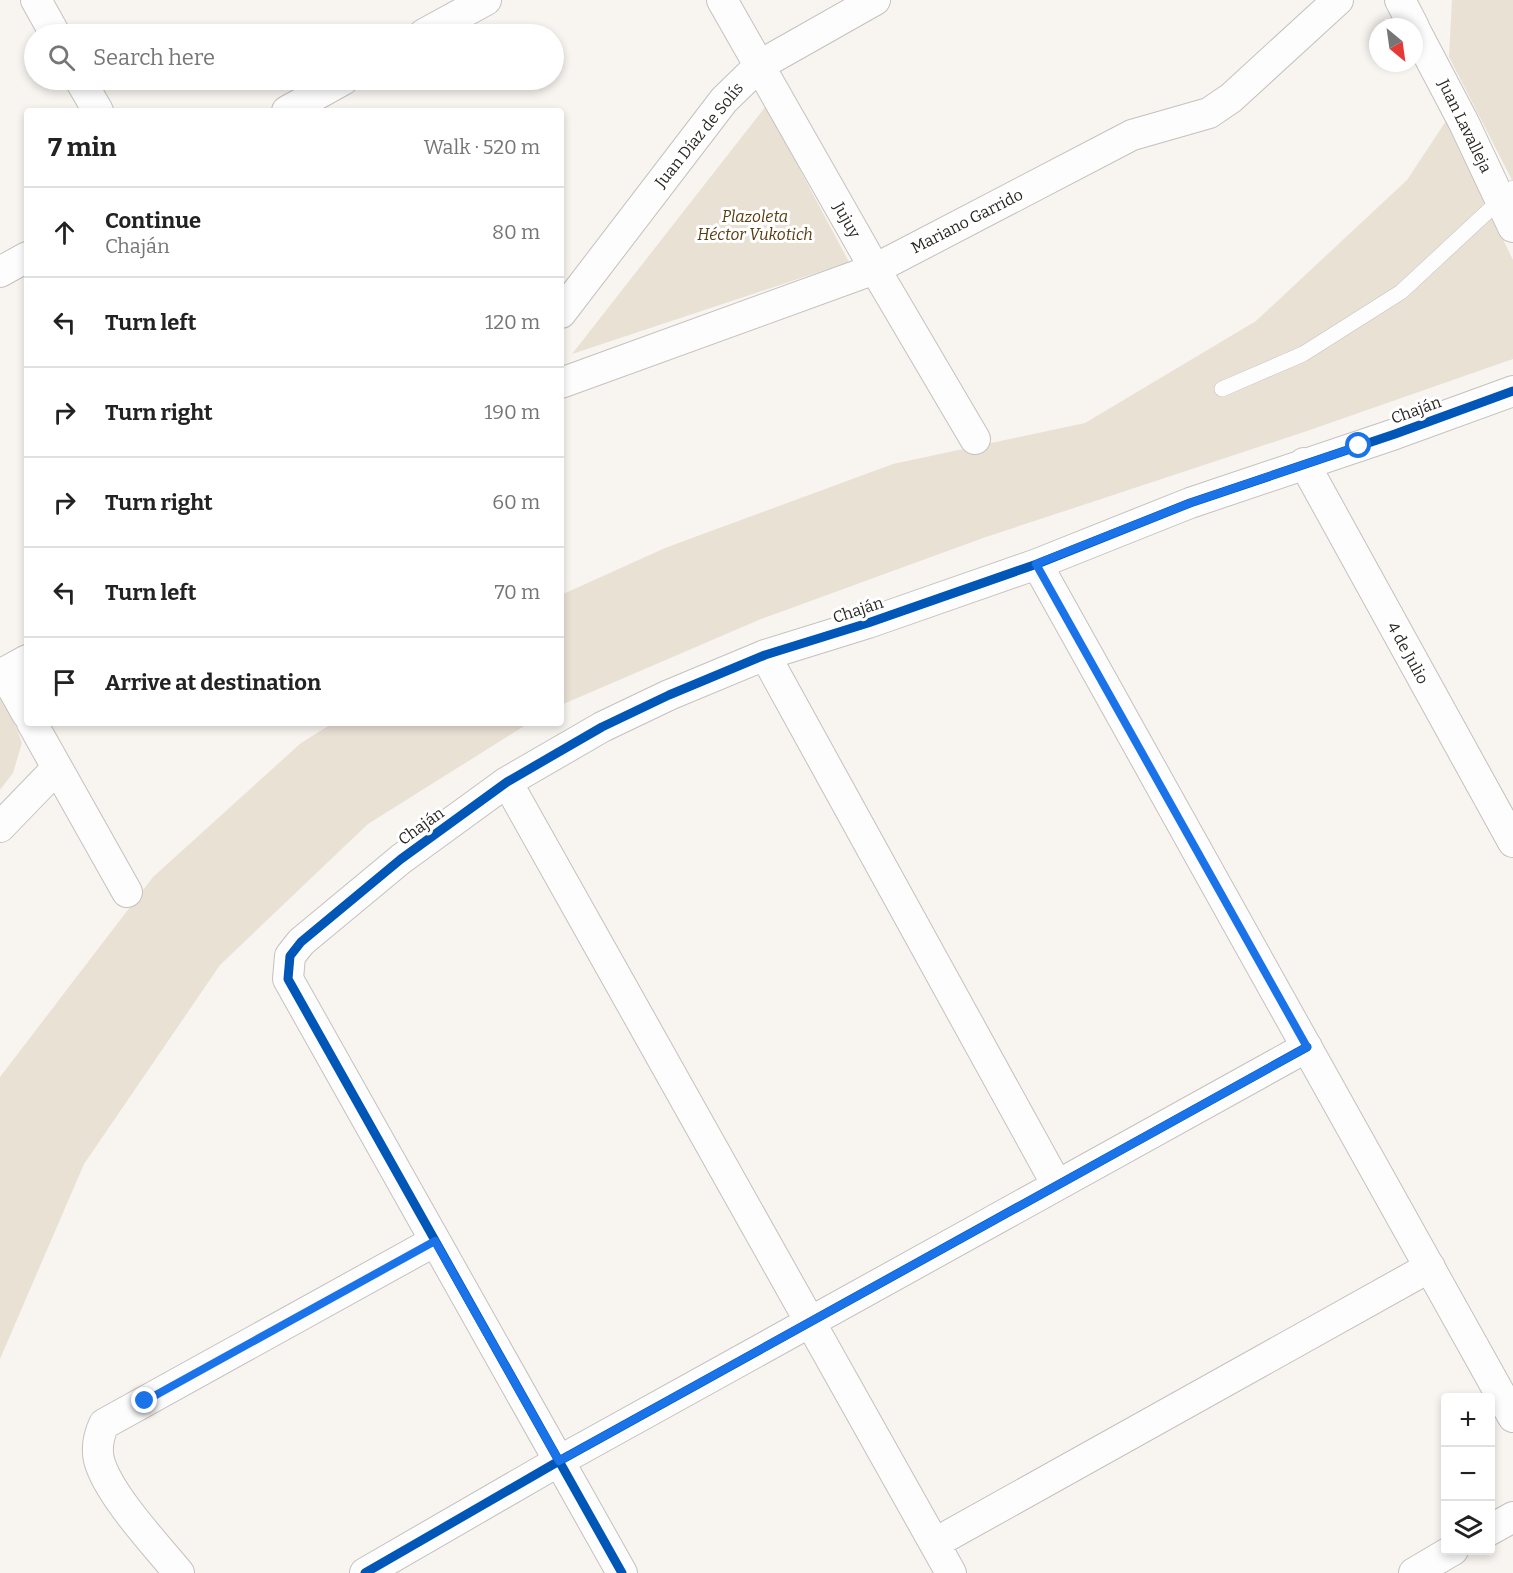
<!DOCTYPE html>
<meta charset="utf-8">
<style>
:root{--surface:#fff;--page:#f2f2f2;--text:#222;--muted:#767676;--line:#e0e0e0}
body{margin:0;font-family:Bitter,serif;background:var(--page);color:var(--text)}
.controls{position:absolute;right:18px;bottom:18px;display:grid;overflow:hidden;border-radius:6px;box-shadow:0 3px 9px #0003}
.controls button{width:54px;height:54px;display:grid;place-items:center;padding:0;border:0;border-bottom:2px solid var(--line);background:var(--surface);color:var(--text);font:30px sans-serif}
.compass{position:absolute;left:1369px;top:18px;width:54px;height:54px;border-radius:50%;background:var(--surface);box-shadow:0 3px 9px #0003;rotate:151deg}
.stop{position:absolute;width:18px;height:18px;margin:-14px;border:4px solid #1a73e8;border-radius:50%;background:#fff}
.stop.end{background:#1a73e8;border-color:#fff;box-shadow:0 2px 6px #0008}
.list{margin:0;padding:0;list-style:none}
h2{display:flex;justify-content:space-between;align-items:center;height:78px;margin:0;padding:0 24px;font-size:26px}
h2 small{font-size:20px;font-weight:400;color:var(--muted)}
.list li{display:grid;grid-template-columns:39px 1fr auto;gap:18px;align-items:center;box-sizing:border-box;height:90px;padding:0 24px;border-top:2px solid var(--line)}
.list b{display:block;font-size:22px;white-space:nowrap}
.list p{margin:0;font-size:20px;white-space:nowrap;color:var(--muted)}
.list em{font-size:20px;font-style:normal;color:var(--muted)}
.icon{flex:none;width:33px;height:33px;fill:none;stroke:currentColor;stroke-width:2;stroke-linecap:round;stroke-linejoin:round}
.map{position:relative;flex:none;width:1513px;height:1573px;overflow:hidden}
.search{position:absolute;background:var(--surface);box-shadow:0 3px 9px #0003;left:24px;top:24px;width:540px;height:66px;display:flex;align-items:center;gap:15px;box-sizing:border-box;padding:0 21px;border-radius:33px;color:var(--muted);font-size:22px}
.panel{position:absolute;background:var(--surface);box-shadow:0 3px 9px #0003;left:24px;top:108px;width:540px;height:618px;border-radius:6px}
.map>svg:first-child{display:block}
.green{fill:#eae1d5}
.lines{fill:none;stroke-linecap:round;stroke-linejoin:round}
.service-casing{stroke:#c4c1be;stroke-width:16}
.minor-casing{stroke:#c4c1be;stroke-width:32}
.service{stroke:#fefdfd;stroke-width:15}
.minor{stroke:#fefdfd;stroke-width:30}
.cycleway-casing{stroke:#fff;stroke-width:13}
.cycleway{stroke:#0057b8;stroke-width:9}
.route{stroke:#1a73e8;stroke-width:8}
.labels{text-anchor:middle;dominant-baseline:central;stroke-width:6;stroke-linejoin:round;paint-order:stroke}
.street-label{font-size:16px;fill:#2a2825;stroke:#fff}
.park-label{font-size:16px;font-style:italic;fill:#5a3c11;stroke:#fff}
</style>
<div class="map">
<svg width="1513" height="1573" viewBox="0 0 1513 1573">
<rect width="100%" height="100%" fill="#f8f4f0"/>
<path class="green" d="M1452,0H1513V182L1449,57Z
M766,106L849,262L572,354Z
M1446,121L1513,260V359L1307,431L983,538L761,619L561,705V595L665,548L893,464L1085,423L1256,321L1407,180Z
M5,696L22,743L13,773L0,790V699Z
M333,723H529L368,824L220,965L84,1164L0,1359V1077L153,877L301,743Z"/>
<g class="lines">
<g class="service-casing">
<path id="service" d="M1222,389L1303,354L1401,292L1513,188"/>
</g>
<g class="minor-casing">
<path id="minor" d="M36,0L55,34
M722,0L875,269L975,439
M1400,0L1414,27
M1414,28L1464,123L1513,227
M424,34L486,0
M80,80L98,111
M287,111L343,80
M0,272L27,257
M561,313L724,100L760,65L875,0
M561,383L875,269L1132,135L1209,113L1231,98L1338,0
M1304,463L1513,842
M1037,564L1513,1417
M765,655L1057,1185
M4,673L27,714
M0,675L27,660
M32,723L127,892
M507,782L951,1573
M0,827L57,768
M1490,1530L1513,1517
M935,1543L1430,1267
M179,1573C155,1544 108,1494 99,1460C96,1447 99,1435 104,1424L435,1241
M365,1573L559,1461L1307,1047
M622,1573L288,979L290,956L301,942L401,859L507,782L602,727L669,695L765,655L868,623L1037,564L1190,503L1395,434L1513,391
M1414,1573L1453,1550"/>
</g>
<use href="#service" class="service"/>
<use href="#minor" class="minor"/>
<g class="cycleway-casing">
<path id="cycleway" d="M365,1573L559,1461L1307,1047
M622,1573L288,979L290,956L301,942L401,859L507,782L602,727L669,695L765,655L868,623L1037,564L1190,503L1395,434L1513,391"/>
</g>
<use href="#cycleway" class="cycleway"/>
</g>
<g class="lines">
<path class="route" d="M145,1401L435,1241L559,1461L1307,1047L1036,564L1190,503L1359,446"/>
</g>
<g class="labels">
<g class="street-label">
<text transform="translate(1465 126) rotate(64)">Juan Lavalleja</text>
<text transform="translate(699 135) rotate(-51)">Juan Díaz de Solís</text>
<text transform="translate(847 220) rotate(61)">Jujuy</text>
<text transform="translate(967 221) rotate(-27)">Mariano Garrido</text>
<text transform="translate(1416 410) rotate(-20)">Chaján</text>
<text transform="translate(858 610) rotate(-18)">Chaján</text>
<text transform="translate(1408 653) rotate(61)">4 de Julio</text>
<text transform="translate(421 826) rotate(-36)">Chaján</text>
</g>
<g class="park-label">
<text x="755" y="216">Plazoleta<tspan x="755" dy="18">Héctor Vukotich</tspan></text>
</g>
</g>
</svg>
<div class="controls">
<button>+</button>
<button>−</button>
<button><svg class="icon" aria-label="layers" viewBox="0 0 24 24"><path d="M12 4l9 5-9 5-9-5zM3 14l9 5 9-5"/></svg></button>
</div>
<svg class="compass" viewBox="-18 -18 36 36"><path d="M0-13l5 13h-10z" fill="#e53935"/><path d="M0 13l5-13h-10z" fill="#767676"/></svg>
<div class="stop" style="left:1359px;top:446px"></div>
<div class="stop end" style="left:145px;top:1401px"></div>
<div class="search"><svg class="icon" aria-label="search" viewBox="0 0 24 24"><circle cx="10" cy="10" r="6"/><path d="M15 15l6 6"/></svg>Search here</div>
<section class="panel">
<h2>7 min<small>Walk · 520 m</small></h2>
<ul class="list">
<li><svg class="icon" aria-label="ahead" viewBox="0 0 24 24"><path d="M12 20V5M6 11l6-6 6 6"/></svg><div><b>Continue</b><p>Chaján</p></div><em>80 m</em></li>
<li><svg class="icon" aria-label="left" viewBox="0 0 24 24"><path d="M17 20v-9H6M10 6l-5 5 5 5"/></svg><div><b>Turn left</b></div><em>120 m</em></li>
<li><svg class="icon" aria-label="right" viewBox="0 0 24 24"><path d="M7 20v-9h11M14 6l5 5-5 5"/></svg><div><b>Turn right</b></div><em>190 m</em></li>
<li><svg class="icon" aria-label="right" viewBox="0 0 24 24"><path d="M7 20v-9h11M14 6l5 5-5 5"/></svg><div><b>Turn right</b></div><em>60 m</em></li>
<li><svg class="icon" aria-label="left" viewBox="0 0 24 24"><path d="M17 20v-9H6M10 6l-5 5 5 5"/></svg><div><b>Turn left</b></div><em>70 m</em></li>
<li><svg class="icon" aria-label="arrive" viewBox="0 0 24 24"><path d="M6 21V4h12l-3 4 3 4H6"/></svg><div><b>Arrive at destination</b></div></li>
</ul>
</section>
</div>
